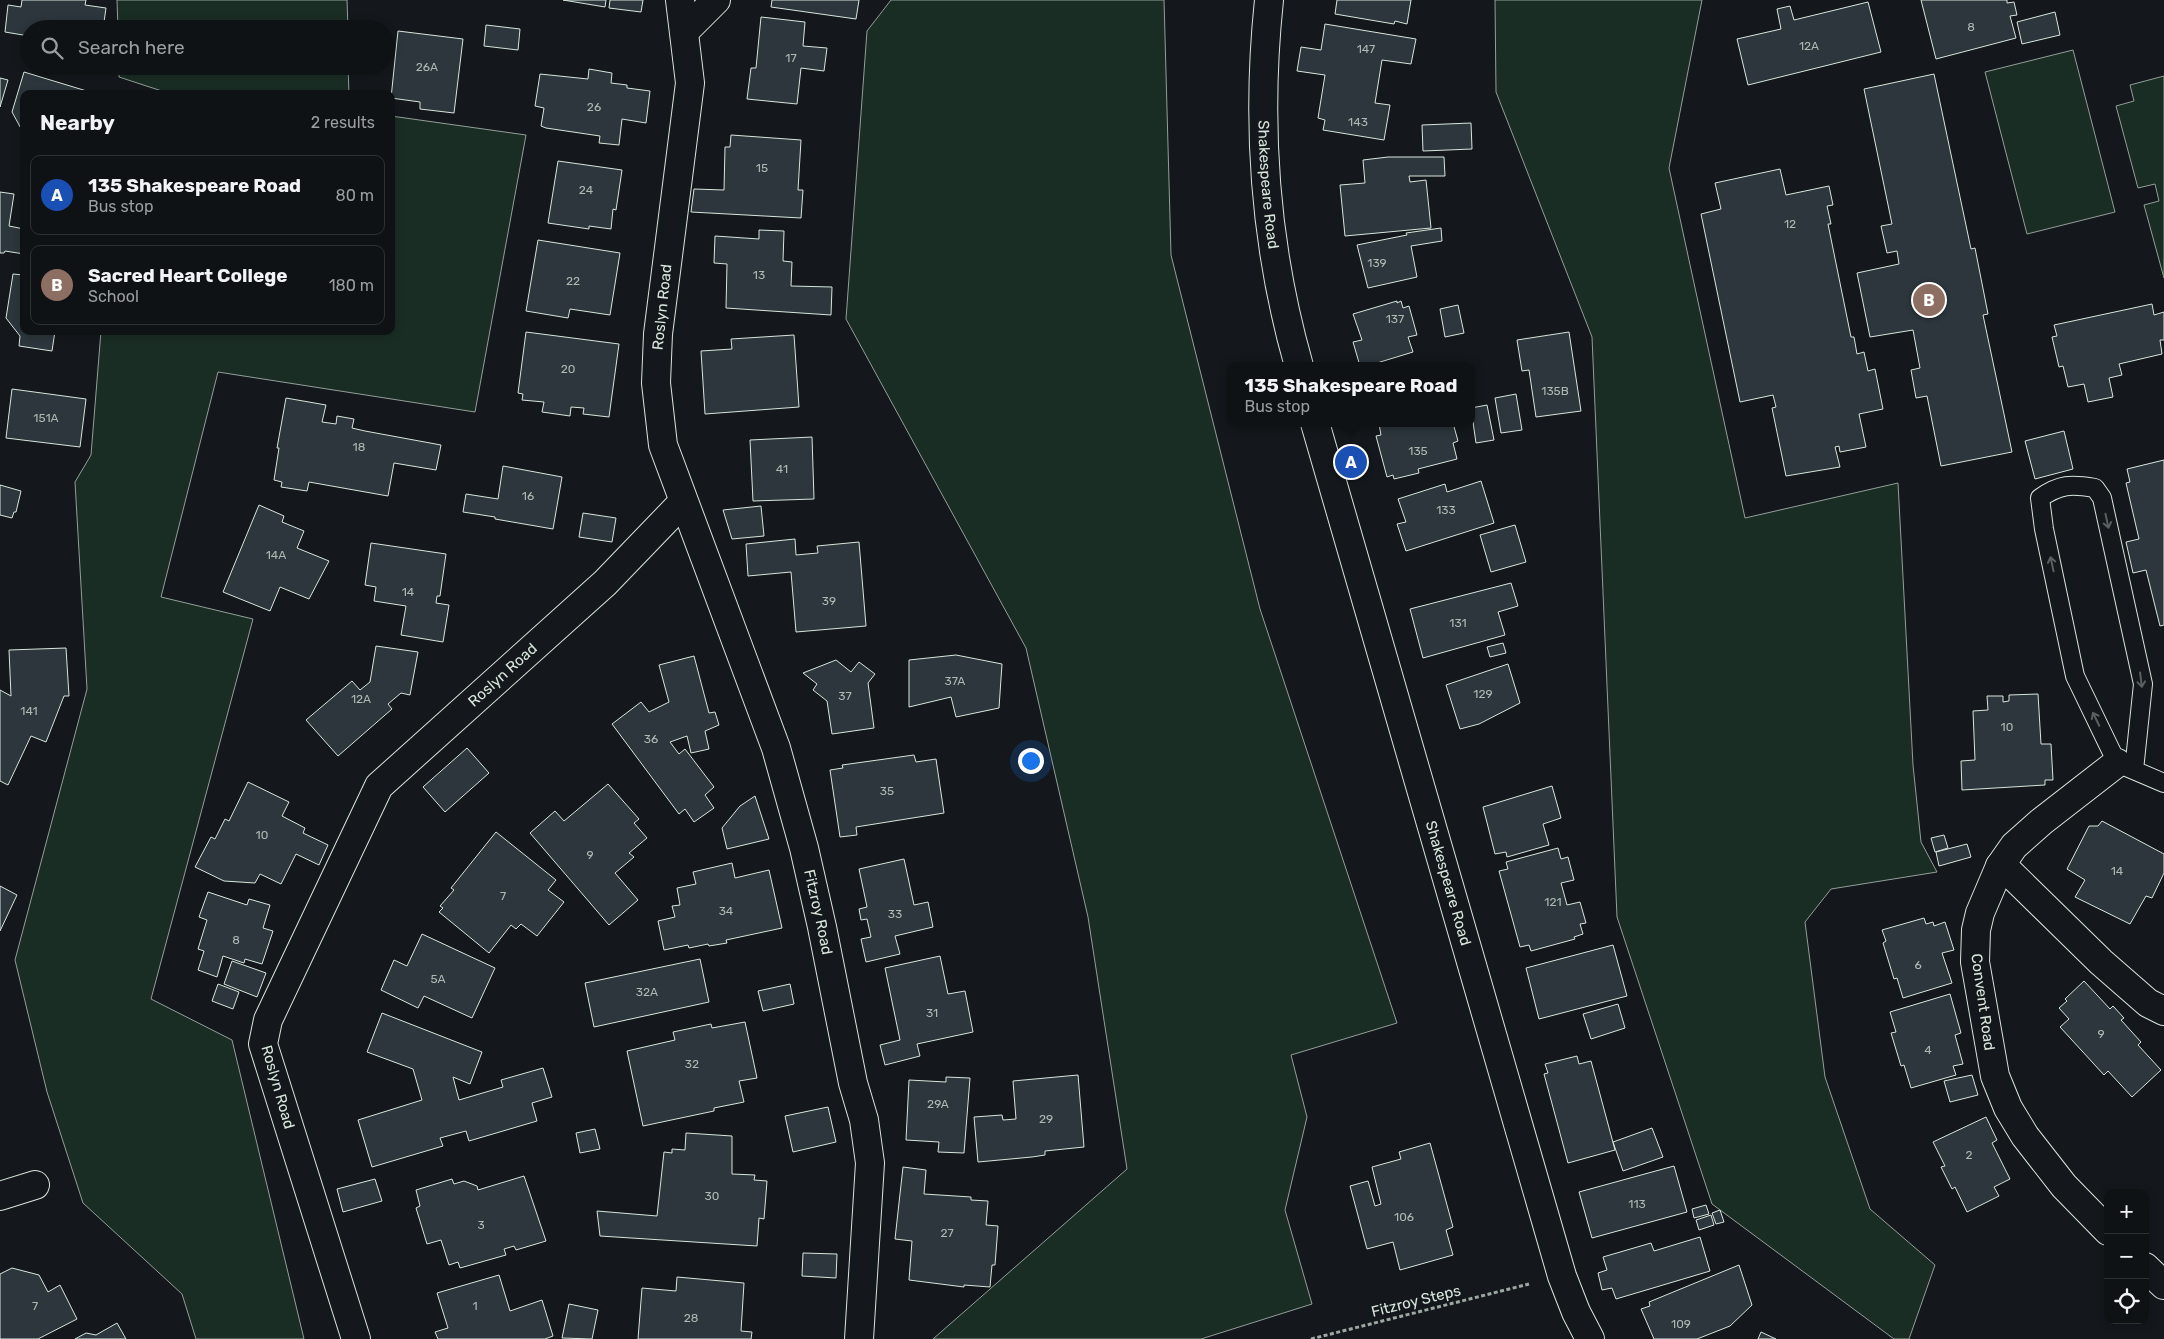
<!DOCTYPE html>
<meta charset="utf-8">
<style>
:root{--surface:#0f1215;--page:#181b1e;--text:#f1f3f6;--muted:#9b9ea0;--line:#2f3234;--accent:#ffb74d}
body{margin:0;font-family:Rubik,sans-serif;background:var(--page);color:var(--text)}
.controls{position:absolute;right:15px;bottom:15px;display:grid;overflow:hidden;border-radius:10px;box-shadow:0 2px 8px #0003}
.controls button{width:45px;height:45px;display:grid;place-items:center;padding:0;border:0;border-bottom:1px solid var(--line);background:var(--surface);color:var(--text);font:25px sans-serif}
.you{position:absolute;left:1030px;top:760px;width:18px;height:18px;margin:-12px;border:4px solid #fff;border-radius:50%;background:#1a73e8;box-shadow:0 0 0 8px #1a73e833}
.badge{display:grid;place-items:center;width:32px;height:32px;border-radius:50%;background:var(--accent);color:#fff;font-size:16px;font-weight:700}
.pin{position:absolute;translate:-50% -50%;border:2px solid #fff;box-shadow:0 1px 5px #0006}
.popup{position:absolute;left:1227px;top:362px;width:248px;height:65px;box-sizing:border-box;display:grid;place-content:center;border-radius:10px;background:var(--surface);filter:drop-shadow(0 1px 4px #0005);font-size:16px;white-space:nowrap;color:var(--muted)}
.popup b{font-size:19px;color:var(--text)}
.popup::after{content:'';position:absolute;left:50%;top:100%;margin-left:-10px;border:10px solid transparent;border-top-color:var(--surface)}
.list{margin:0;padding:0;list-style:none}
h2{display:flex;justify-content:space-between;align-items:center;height:65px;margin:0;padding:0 20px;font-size:21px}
h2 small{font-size:16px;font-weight:400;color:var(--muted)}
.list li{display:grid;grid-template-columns:32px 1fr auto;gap:15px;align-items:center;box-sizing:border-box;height:80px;margin:0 10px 10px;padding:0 10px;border:1px solid var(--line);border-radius:10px}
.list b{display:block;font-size:19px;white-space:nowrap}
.list p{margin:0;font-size:16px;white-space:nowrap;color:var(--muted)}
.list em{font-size:16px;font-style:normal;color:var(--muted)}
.icon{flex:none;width:28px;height:28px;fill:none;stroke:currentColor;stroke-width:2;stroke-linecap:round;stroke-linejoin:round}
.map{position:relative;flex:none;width:2164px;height:1339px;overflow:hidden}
.search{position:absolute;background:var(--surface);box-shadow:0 2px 8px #0003;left:20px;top:20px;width:375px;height:55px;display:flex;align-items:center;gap:12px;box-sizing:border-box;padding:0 18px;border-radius:28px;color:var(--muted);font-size:19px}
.panel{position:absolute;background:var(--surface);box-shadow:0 2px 8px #0003;left:20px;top:90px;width:375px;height:245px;border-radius:10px}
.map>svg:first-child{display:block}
.green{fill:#1a2d24;stroke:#939e99}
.building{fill:#2c363c;stroke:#d8e6dc}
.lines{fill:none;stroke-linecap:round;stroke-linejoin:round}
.lane-casing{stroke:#d8e6dc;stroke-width:20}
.street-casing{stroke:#d8e6dc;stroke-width:30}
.secondary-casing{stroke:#d8e6dc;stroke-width:30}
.path{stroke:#9da8a2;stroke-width:3;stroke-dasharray:4 2.5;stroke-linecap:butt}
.lane{stroke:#14181c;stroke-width:18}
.street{stroke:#14181c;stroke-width:28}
.secondary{stroke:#14181c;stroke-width:28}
.oneway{stroke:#59605f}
.labels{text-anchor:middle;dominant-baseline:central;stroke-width:4;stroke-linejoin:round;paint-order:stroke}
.number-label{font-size:12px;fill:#adbab4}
.street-label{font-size:15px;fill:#d8e6dc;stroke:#14181c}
</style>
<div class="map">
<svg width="2164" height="1339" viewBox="0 0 2164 1339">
<rect width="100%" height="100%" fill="#14181c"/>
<path class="green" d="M117,0H347L348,29H118Z
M891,0H1164L1171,255L1260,609L1397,1023L1291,1055L1307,1117L1285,1210L1312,1304L1201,1339H933L1127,1169L1088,917L1026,648L846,319L867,31Z
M1495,0H1702L1669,168L1745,518L1898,483L1913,765L1921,842L1937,872L1831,889L1805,922L1825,1077L1870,1209L1935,1265L1909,1339H1894L1712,1204L1617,917L1592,337L1496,92Z
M2073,50L2115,212L2027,234L1985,72Z
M119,66H348L349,94H171L119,77Z
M2164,76V278L2144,205L2159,201L2155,184L2138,188L2116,106L2134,101L2130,85Z
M391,116L526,135L475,412L218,372L161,597L253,619L151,999L232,1040L304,1339H196L182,1294L83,1203L47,1092L15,960L87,689L75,482L91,455L101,331H391Z"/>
<path class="building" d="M22,0H86L85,5L106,8L104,22L115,24L114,29H29V36L5,32L8,5L21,7Z
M563,0H606L605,7Z
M610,0H643L641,12L609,8Z
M772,0H859L856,19L771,7Z
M1337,0H1411L1407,24L1395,21L1394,24L1335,14Z
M1921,0H2007V3L2014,2L2017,15L2010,16L2016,38L1936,59Z
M1868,2L1881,52L1748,85L1737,39L1781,29L1777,9L1790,6L1794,20Z
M2055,12L2060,35L2022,44L2017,22Z
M761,17L805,22L803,46L827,48L824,71L801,68L797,104L747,99L751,68H756Z
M1325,24L1416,39L1411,64L1382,60L1375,103L1390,105L1384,140L1323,130L1325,120L1318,118L1325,75L1297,71L1301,47L1321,50Z
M486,25L520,29L518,50L484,46Z
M398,31L463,39L454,113L420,109V102L391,98Z
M73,66H109L108,71Z
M589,69L612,73L611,83L627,85V88L650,91L646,123L622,119L619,145L599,143L600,136L546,128L541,126L544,108L535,106L540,74L588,79Z
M24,72L90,92V94H24V134L12,112Z
M1934,74L1971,249L1975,248L1988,314L1983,315L2012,452L1941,466L1927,396L1916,398L1911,370L1920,368L1913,330L1870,337L1857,273L1899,264L1897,251L1887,253L1881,226L1892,224L1864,89Z
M0,78L8,80L0,107Z
M1471,123L1472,149L1423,151L1422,125Z
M731,135L801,140L798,190H803L801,218L691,212L694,189L724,190L725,147H730Z
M1388,157H1444L1445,176H1409L1410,182L1426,180L1431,228L1345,236L1340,185L1365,183L1363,160Z
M558,161L622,170L616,210L613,209L611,229L589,226V229L548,223Z
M1780,169L1786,195L1829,186L1833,205L1827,206L1831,224H1828L1851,337H1854L1857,354L1864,352L1868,371L1875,369L1883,409L1859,414L1866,447L1840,452L1839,446L1835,447L1840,467L1786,476L1772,408L1776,407L1773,395L1740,402L1701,214L1721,209L1715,183Z
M0,192L14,194L9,226L24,229V254L5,251L4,253H0Z
M1441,228L1442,241L1411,246L1417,277L1368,288L1357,245L1407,235L1406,233Z
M759,230L784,231L783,261L792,262L791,286L832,287L831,315L726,308L727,264L714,263L715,236L759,239Z
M538,240L620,253L610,315L570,309L568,318L526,311Z
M13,274L24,275V331H55L52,351L19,346L20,336L6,318Z
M1397,301V303L1401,301L1403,308L1409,306L1417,335L1408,337L1413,352L1367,366H1360L1353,342L1362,340L1353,314Z
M2152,304L2154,315L2164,312V340H2160L2162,354L2119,364L2122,375L2109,378L2113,397L2088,402L2084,384L2068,387L2063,366L2059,367L2052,337L2057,336L2054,325Z
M1458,305L1464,333L1445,337L1440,309Z
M526,332L619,344L609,417L583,414L584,408L571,407L570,416L542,412L544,402L522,400L523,394L518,393Z
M1569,332L1581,411L1536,417L1529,370L1522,371L1517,340Z
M794,335L799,407L705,414L701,351L732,349L731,339Z
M12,389L86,399L80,447L6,438Z
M1516,394L1522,430L1501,433L1495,398Z
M286,398L326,405L322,422L336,424L337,416L354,419L352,428L365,431L441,445L436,470L394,463L388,496L309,482L307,491L281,487L282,482L274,480L279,448H277Z
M1487,405L1494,440L1476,443L1471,408Z
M1383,423H1453L1458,441L1453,443L1457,459L1418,469L1419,473L1394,479L1393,475L1387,477L1376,436L1381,435L1379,424Z
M2064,431L2073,469L2035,479L2025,441Z
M812,437L814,499L753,501L750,440Z
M2164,460V625L2160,626L2146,570L2133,573L2126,542L2139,539L2126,483L2130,482L2127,469Z
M503,466L562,477L553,529L495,519V517L463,512L466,494L498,499Z
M1481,481L1494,523L1406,551L1397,524L1406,522L1398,499L1445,484L1447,492Z
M0,485L21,491L16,512H14L12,518L0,515Z
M259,505L284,516L282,522L304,531L297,548L329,561L309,599L280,587L270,611L223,592Z
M761,506L764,536L732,539L723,510Z
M583,513L616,518L612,542L579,537Z
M1515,525L1526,562L1491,572L1480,535Z
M795,539L796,555L818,553L817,546L859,542L866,626L796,632L791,572L748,576L746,544Z
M371,543L446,554L440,596H437L436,603L449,605L443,642L401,635L406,606L374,601L376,587L365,585Z
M1511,583L1518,606L1498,612L1505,635L1423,658L1410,609Z
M1503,643L1506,653L1490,657L1487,647Z
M376,646L418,652L410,695L401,693L388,704L392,709L338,756L306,720L352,681L360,690L370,682Z
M66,648L69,696H64L46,742L31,736L8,785L0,781V690L11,696L9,650Z
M956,655L1002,664L999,708L956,717L951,697L909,707V660Z
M694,656L709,713L715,712L719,725L705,731L709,749L691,753L687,736L670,742L679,754L685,749L714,787L705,795L714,808L694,822L685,809L679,814L612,724L641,702L649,712L669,702L659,665Z
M836,660L851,672L859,662L875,674L868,683L874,728L832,734L827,701L813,690L817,684L803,673Z
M1508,664L1520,703L1479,724L1460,729L1446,685Z
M2038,694L2041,744H2051L2053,780H2045V785L1962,790L1961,761L1975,760L1973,711L1988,710L1987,696H2003V702L2009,701V695Z
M467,748L489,773L445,812L423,787Z
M914,755L916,762L936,759L944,813L856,827L857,835L840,837L830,770L843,768L842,765Z
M248,782L289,802L282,816L305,828L303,833L328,845L319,865L296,854L281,884L260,874L255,883L224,881L195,867L211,837L215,839L225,819L229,821Z
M608,784L639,819L634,823L647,838L629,853L634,857L615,873L638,900L609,925L530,833L555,811L564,821Z
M1552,786L1561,818L1543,824L1549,845L1507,857L1506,852L1495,854L1483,807Z
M755,796L769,839L727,849L722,828L740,806Z
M2102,821L2164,854V873L2152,898L2146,896L2130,924L2075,897L2085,880L2067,869L2089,826H2098Z
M496,832L556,880L548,890L564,902L537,936L521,924L516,929L511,925L489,953L439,912L443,908L440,906L454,890L451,888Z
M1944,835L1948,848L1935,852L1931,838Z
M1967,844L1971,857L1939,866L1936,852Z
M1558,848L1561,859L1568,857L1574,880L1561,883L1567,905L1580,902L1586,923L1580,924L1583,934L1574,937L1575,939L1531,951L1529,945L1520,947L1499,871L1508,869L1506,862Z
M904,859L914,905L928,902L933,927L895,936L900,954L866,962L861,939L871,937L867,919L861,920L859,909L867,907L859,869Z
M732,863L735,878L769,870L782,928L726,940L727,943L709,946L708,944L689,948L688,945L664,950L658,921L675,917L672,906L680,905L677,888L696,884L693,872Z
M0,886L17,895L0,931Z
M208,892L247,905L249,899L270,905L263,928L273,931L262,964L245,959L244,963L223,956L217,977L198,970L204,951L198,949L207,920L199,917Z
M1924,918L1926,924L1933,922L1934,926L1945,922L1954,950L1942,953L1952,983L1903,998L1897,978L1894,979L1883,943L1886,941L1882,930Z
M422,934L495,968L472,1018L424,996L418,1008L381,990L394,960L407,966Z
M1613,945L1627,996L1539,1019L1526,968Z
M940,956L948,994L965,991L973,1032L917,1044L920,1056L885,1065L880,1045L900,1040L885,968Z
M700,959L709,1002L594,1027L585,983Z
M232,961L266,973L257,997L224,984Z
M2084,981L2110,1009L2113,1006L2124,1018L2121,1020L2141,1042L2138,1045L2161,1070L2132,1097L2108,1071L2104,1075L2060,1027L2069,1019L2059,1008L2067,1001L2065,999Z
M218,984L239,992L233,1009L212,1001Z
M790,984L794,1004L763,1011L758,991Z
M1950,994L1961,1033L1955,1035L1963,1064L1953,1066L1956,1075L1911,1088L1904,1065L1901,1066L1891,1033L1896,1032L1890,1012Z
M1618,1004L1625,1028L1591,1039L1583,1014Z
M382,1013L482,1052L470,1084L453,1077L459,1100L503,1087L501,1080L543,1068L552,1097L532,1103L537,1121L469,1141L466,1131L440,1138L443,1146L372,1167L358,1120L422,1100L413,1069L367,1052Z
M745,1022L757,1078L739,1081L744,1102L714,1108V1111L643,1126L627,1051L675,1040L673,1032L711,1024L712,1028Z
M1577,1056L1579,1064L1591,1061L1615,1150L1568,1163L1544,1074L1548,1073L1545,1064Z
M1078,1075L1084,1147L1045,1151V1155L1032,1157L978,1162L974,1117L1002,1115L1003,1120L1016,1119L1013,1081Z
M1972,1075L1978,1095L1950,1102L1944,1081Z
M946,1077L970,1078L964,1153L938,1152L939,1142L906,1140L909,1080L946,1082Z
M828,1107L836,1142L793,1152L785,1116Z
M1986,1117L1997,1140L1992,1143L2010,1179L1994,1187L1999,1196L1967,1212L1955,1187L1952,1189L1941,1167L1945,1166L1933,1142Z
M1652,1128L1663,1157L1623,1171L1613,1142Z
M595,1129L600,1149L580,1153L576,1133Z
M686,1133L732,1136V1174L755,1175L754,1180L767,1181L764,1219L759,1218L757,1246L600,1236L597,1211L657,1216L664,1152L672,1153V1149L685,1150Z
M1430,1143L1453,1227L1446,1230L1453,1255L1400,1270L1393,1242L1367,1249L1350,1186L1368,1181L1375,1206L1381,1204L1372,1167L1401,1159L1399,1152Z
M1674,1166L1687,1212L1592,1238L1579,1192Z
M903,1167L926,1170L924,1194L971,1197V1200L988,1201L986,1225L998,1226L995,1265H992L990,1287L964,1285V1287L909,1280L912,1241L895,1239Z
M524,1176L546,1241L516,1250L514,1246L504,1249L506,1255L460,1268L458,1262L449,1265L441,1240L427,1244L416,1208L420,1206L416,1190L452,1179L454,1184L464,1181L477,1186L478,1190Z
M375,1179L382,1201L343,1212L337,1189Z
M1706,1205L1709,1214L1694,1218L1692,1209Z
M1720,1210L1724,1222L1716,1224L1712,1213Z
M1711,1215L1714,1225L1699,1230L1696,1220Z
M1700,1237L1710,1271L1616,1299L1612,1288L1602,1290L1598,1273L1607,1270L1603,1257L1651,1243L1654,1251Z
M803,1253L837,1254L836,1278L802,1276Z
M1739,1265L1752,1305L1730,1326L1697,1339H1654L1641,1309L1650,1306L1649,1302Z
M12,1268L39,1275L48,1292L60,1285L77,1319L38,1339H0V1274Z
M499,1275L510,1311L542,1300L553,1336L545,1339H438L435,1332L448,1328L437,1293Z
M677,1277L744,1283L741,1331L752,1332L751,1339H638L642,1288L676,1291Z
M569,1304L598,1310L592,1339L562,1338Z
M117,1323L126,1339H75L86,1333L96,1335Z
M1761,1332L1776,1339H1758Z"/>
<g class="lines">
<g class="lane-casing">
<path id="lane" d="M2134,770L2143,684L2102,498L2095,488C2071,484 2060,484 2040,498L2044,529L2075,676L2117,763L2164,783"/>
</g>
<g class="street-casing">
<g id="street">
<path id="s1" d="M680,0L690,83L658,334L656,383L663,445L776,748L804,848L822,927L853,1083L864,1120L870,1163L859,1339"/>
<path d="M685,31L716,0"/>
<path d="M2000,866L2008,871L2101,962L2148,1003L2164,1011"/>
<path d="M0,1196L35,1185"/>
<path d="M2108,1231L2064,1186L2025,1136L2008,1108L1995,1076L1975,962L1976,930L1980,913L2000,866L2014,846L2041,822L2117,763"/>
<path d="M2145,1267L2164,1285"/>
<path id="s2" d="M356,1339L263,1044L268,1020L379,786L605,583L683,502"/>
</g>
</g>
<g class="secondary-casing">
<g id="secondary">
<path id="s3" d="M1269,0C1256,123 1265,247 1299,366"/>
<path id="s4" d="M1315,423L1562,1276L1576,1312L1590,1339"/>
</g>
</g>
<path class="path" d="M1311,1339L1529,1284"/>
<use href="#lane" class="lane"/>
<use href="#street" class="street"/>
<use href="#secondary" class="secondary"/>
</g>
<defs><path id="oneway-shaft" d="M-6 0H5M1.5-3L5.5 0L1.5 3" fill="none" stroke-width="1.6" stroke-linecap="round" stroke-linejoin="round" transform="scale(1.25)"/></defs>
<g class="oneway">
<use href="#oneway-shaft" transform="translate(2107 521) rotate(78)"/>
<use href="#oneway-shaft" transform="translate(2052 564) rotate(-102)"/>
<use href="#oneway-shaft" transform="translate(2141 680) rotate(83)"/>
<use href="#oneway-shaft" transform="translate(2096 719) rotate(-116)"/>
</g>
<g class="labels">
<g class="number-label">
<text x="1971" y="27">8</text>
<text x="1809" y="46">12A</text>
<text x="1366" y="49">147</text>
<text x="791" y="58">17</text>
<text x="427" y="67">26A</text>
<text x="594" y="107">26</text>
<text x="1358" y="122">143</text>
<text x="762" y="168">15</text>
<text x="586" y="190">24</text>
<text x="1790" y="224">12</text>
<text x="1377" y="263">139</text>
<text x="759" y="275">13</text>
<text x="573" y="281">22</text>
<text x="1395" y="319">137</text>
<text x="568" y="369">20</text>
<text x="1555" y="391">135B</text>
<text x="46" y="418">151A</text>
<text x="359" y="447">18</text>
<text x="1418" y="451">135</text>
<text x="782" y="469">41</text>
<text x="528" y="496">16</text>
<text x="1446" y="510">133</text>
<text x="276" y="555">14A</text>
<text x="408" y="592">14</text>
<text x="829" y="601">39</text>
<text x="1458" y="623">131</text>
<text x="955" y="681">37A</text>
<text x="1483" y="694">129</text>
<text x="845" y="696">37</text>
<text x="361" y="699">12A</text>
<text x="29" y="711">141</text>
<text x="2007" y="727">10</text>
<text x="651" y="739">36</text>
<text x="887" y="791">35</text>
<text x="262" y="835">10</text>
<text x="590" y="855">9</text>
<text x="2117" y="871">14</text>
<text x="503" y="896">7</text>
<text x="1553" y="902">121</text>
<text x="726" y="911">34</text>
<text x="895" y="914">33</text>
<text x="236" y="940">8</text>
<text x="1918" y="965">6</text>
<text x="438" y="979">5A</text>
<text x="647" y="992">32A</text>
<text x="932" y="1013">31</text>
<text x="2101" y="1034">9</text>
<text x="1928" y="1050">4</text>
<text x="692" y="1064">32</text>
<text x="938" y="1104">29A</text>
<text x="1046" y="1119">29</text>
<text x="1969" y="1155">2</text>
<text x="712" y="1196">30</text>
<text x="1637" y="1204">113</text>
<text x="1404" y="1217">106</text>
<text x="481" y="1225">3</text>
<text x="947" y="1233">27</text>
<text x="35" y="1306">7</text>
<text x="475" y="1306">1</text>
<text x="691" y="1318">28</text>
<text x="1681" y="1324">109</text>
</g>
<g class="street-label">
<text stroke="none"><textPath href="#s3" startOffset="185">Shakespeare Road</textPath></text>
<text transform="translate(662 307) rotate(-84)">Roslyn Road</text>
<text stroke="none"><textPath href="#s2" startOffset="759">Roslyn Road</textPath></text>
<text stroke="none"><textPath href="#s4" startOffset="479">Shakespeare Road</textPath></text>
<text stroke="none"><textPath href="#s1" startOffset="941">Fitzroy Road</textPath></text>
<text transform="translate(1983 1002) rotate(82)">Convent Road</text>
<text transform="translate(278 1087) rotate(74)">Roslyn Road</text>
<text transform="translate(1416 1301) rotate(-14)">Fitzroy Steps</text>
</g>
</g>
</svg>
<div class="controls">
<button>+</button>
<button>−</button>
<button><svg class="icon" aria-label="locate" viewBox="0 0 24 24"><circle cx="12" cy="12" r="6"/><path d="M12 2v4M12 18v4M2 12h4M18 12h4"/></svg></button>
</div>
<div class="you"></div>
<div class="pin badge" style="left:1351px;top:462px;background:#1a4fb4">A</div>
<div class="popup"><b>135 Shakespeare Road</b>Bus stop</div>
<div class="pin badge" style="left:1929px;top:300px;background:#8d6e63">B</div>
<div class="search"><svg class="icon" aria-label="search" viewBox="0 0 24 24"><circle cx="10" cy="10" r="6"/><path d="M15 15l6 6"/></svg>Search here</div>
<section class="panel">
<h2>Nearby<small>2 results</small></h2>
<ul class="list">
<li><span class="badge" style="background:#1a4fb4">A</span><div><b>135 Shakespeare Road</b><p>Bus stop</p></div><em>80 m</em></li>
<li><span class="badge" style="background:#8d6e63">B</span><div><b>Sacred Heart College</b><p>School</p></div><em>180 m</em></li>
</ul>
</section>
</div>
